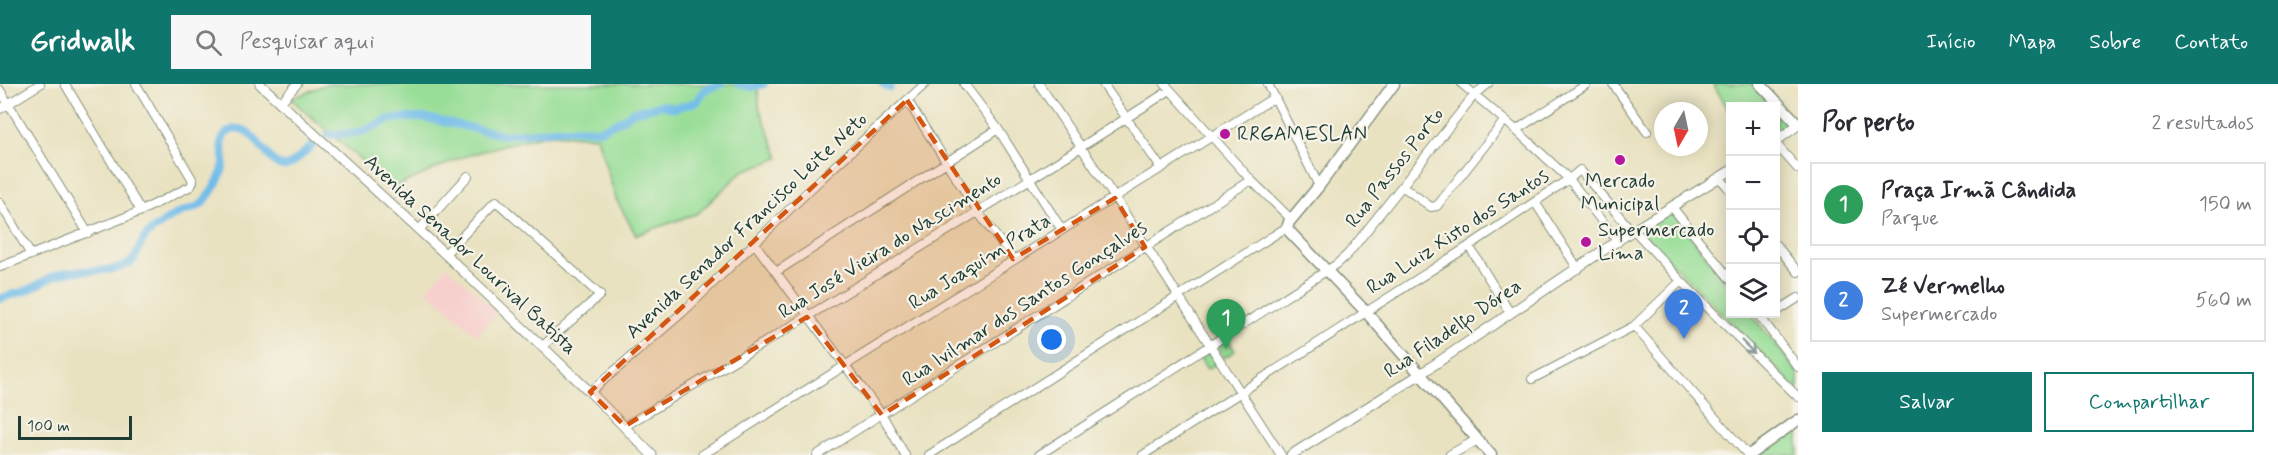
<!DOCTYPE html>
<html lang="pt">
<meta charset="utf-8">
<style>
:root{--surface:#fff;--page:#f7f7f7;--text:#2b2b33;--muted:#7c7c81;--line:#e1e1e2;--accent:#0f766e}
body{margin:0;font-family:Mynerve,sans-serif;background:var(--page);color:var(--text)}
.controls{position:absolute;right:18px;top:18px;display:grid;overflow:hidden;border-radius:0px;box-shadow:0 3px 15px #0003}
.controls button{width:54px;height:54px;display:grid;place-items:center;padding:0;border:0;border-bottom:2px solid var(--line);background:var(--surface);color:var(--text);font:30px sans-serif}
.compass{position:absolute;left:1654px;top:18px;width:54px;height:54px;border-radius:50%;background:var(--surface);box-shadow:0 3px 15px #0003;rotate:189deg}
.scale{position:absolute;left:18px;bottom:15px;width:114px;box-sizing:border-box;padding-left:6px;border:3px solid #1f3d34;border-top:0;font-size:16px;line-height:21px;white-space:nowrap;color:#1f3d34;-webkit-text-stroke:4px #f7f3e8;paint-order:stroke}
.you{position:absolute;left:1052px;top:256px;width:21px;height:21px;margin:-15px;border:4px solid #fff;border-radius:50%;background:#1a73e8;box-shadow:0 0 0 9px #1a73e833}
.badge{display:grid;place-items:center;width:39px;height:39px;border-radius:50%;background:var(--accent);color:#fff;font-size:20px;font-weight:700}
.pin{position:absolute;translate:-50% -50px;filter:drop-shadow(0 2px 3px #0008)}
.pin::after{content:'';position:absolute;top:32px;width:21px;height:18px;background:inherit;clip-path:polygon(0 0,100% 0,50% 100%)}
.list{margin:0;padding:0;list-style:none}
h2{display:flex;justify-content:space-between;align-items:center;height:78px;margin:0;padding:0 24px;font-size:26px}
h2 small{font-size:20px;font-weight:400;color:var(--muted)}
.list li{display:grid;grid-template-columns:39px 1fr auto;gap:18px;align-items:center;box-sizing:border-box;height:84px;margin:0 12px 12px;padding:0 12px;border:2px solid var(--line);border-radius:0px}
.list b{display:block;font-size:22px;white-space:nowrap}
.list p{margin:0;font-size:20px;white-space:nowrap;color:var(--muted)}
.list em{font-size:20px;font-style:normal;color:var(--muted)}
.actions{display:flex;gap:12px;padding:18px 24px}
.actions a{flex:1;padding:14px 0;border:2px solid var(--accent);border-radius:0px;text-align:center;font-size:21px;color:var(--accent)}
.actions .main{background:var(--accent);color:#fff}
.icon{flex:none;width:33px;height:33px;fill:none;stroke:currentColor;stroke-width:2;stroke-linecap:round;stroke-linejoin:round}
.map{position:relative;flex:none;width:1798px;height:371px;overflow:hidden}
header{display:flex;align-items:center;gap:36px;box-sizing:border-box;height:84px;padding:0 30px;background:var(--accent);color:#fff}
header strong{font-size:28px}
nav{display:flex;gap:33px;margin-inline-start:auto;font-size:21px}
.search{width:420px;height:54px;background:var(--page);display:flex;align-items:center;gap:15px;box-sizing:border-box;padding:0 21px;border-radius:0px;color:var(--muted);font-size:22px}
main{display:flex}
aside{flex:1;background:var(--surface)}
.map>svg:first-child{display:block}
.built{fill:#f7d0cd}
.green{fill:#98de97;stroke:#5c8e66;stroke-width:1.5}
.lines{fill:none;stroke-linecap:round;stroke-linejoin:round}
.canal{stroke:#6fbce9;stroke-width:8}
.minor-casing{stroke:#84907a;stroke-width:10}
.tertiary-casing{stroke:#84907a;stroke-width:11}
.secondary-casing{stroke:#84907a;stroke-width:13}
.minor{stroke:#fff;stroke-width:8}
.tertiary{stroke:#fff;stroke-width:9}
.secondary{stroke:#fff;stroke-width:10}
.oneway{stroke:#8f9e9a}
.marked{fill:#d45610;fill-opacity:0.2;stroke:#d45610;stroke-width:4.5;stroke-dasharray:12 8;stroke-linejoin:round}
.poi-dot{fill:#b5179e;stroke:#f7f3e8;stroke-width:2}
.labels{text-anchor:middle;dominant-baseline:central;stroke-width:4.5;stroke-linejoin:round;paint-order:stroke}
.poi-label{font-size:20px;fill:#1f3d34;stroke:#f7f3e8;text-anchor:start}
.street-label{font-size:20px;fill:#1f3d34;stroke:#f7f3e8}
</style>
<header>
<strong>Gridwalk</strong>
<div class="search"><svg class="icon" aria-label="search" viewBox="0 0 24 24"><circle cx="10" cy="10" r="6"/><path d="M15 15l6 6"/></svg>Pesquisar aqui</div>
<nav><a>Início</a><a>Mapa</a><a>Sobre</a><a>Contato</a></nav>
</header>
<main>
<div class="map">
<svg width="1798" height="371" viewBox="0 0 1798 371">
<rect width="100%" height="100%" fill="#f7f3e8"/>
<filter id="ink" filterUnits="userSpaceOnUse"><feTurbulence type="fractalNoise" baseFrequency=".0167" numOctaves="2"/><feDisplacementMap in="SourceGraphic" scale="12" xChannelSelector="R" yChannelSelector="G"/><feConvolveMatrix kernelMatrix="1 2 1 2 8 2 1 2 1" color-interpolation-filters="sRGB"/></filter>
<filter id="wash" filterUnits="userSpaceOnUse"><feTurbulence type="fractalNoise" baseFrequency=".008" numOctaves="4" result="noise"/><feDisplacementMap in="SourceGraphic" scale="24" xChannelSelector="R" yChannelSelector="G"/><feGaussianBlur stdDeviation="1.35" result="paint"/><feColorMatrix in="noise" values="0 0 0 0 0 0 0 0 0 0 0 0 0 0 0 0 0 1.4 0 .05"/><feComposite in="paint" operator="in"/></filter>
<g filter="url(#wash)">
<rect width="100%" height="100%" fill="#e9e2c1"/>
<path class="built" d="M447,182L497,228L477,251L426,206Z"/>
<path class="green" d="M326,0H758L759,23L779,74L743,87L698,129L636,151L616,115L597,53L550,50L500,62L460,74L393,104L291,15Z
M1713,0H1754L1774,22H1730V28Z
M1776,24L1791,40L1776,49Z
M1672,128L1730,203V230H1751L1798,289V306L1639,146Z
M1228,256L1235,267L1224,274L1217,263Z
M1209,269L1216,280L1207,285L1200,274Z
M1798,344V371H1760Z"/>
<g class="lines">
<path class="canal" d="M739,0L750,3L764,0
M883,0L890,4
M328,51L354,49L364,47L390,35L405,34H426L504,51L564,45L600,46L625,34L632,28L662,21L675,24L697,18L704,6L721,0
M0,215C10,210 20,210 30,205C41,200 50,192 63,189C85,184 109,191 130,179C138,173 138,164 143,156C147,149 154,145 160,141C166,137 172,132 179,129C188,125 197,125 204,118C212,107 223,92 224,78C225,67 216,56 228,48C255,30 267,91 289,81C298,76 306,66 314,60"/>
</g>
</g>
<g filter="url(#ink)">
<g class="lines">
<g class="minor-casing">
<path id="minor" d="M65,0L141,127
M964,0L998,45L1062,146
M1039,0L1115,114L1281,371
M1103,0L1161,84
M1165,0L1251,96L1291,135
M1268,0L1319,102
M1462,0L1516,46L1569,95L1618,158
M1613,0L1647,48
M0,6L88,149
M907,16L978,128L1013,175
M280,19L297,0
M0,25L40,0
M1516,46L1587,0
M1776,60L1798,85
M1720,94L1730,106
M1402,102L1431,123L1437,122L1505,36
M1535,118L1578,185
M0,119L31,171
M1672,123L1730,195
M419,146L468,92
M1634,146L1681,197L1798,313
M755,160L882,331L905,371
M1776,161L1798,188
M1469,162L1510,229
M445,170L496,117L600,211L545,260
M0,183L141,127L191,102L193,97L191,93L136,0
M776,188L998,45
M1776,228L1798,214
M1758,230L1798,283
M1634,242L1748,371
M1532,295L1634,242L1681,197
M590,308L683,228L822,94L925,0
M625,342C808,233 991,122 1170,6
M702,371L1275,13
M817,371L1251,96
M929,371L1287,143
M1039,371L1337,180L1348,170L1475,10L1488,0
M1143,371L1469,162L1569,95L1580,86L1632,147"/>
</g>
<g class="tertiary-casing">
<path id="tertiary" d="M260,0L445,170L590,308L652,371
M1776,57L1798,41
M1291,371L1419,291L1632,147L1730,87
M1450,371L1477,356"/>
</g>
<g class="secondary-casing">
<path id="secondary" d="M1394,0L1319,102L1289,138L1287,145L1366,228L1491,371
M1760,0L1798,40
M1749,371L1798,336"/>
</g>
<use href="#minor" class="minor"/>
<use href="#tertiary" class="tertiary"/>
<use href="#secondary" class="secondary"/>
</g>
<defs><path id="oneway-shaft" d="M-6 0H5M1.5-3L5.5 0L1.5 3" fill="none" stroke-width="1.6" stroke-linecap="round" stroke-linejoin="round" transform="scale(1.5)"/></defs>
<use class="oneway" href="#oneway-shaft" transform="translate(1748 263) rotate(45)"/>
</g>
<path class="marked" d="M907,16L1013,175L1115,114L1145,163L882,331L807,233L625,342L590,308Z"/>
<g class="poi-dot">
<circle cx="1225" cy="50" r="6"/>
<circle cx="1620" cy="76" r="6"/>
<circle cx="1586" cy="158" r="6"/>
</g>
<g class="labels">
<g class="poi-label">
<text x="1237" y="50">RRGAMESLAN</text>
<text x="1620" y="97" text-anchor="middle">Mercado<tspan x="1620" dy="23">Municipal</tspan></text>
<text x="1598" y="146">Supermercado<tspan x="1598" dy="23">Lima</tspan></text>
</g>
<g class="street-label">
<text transform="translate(1395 84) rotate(-52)">Rua Passos Porto</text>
<text transform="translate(747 142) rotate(-43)">Avenida Senador Francisco Leite Neto</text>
<text transform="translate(1458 148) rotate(-33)">Rua Luiz Xisto dos Santos</text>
<text transform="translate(890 162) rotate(-32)">Rua José Vieira do Nascimento</text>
<text transform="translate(470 171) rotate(43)">Avenida Senador Lourival Batista</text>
<text transform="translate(980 178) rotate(-32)">Rua Joaquim Prata</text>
<text transform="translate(1025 220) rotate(-33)">Rua Ivilmar dos Santos Gonçalves</text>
<text transform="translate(1453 245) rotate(-34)">Rua Filadelfo Dórea</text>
</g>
</g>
</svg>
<div class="controls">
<button>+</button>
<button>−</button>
<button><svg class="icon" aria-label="locate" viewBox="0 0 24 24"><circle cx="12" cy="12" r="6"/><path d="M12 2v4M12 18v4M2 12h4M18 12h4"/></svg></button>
<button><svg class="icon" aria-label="layers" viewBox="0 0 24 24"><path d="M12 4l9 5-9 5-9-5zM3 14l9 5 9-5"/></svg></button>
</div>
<svg class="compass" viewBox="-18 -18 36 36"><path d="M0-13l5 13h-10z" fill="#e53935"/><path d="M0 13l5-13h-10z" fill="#7c7c81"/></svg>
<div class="scale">100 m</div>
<div class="you"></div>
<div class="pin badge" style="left:1226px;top:265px;background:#2e9e5b">1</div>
<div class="pin badge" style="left:1684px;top:255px;background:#3f7fe0">2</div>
</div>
<aside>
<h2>Por perto<small>2 resultados</small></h2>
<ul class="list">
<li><span class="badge" style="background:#2e9e5b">1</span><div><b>Praça Irmã Cândida</b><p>Parque</p></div><em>150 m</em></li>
<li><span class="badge" style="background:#3f7fe0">2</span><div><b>Zé Vermelho</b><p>Supermercado</p></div><em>560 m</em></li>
</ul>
<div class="actions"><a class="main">Salvar</a><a>Compartilhar</a></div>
</aside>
</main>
